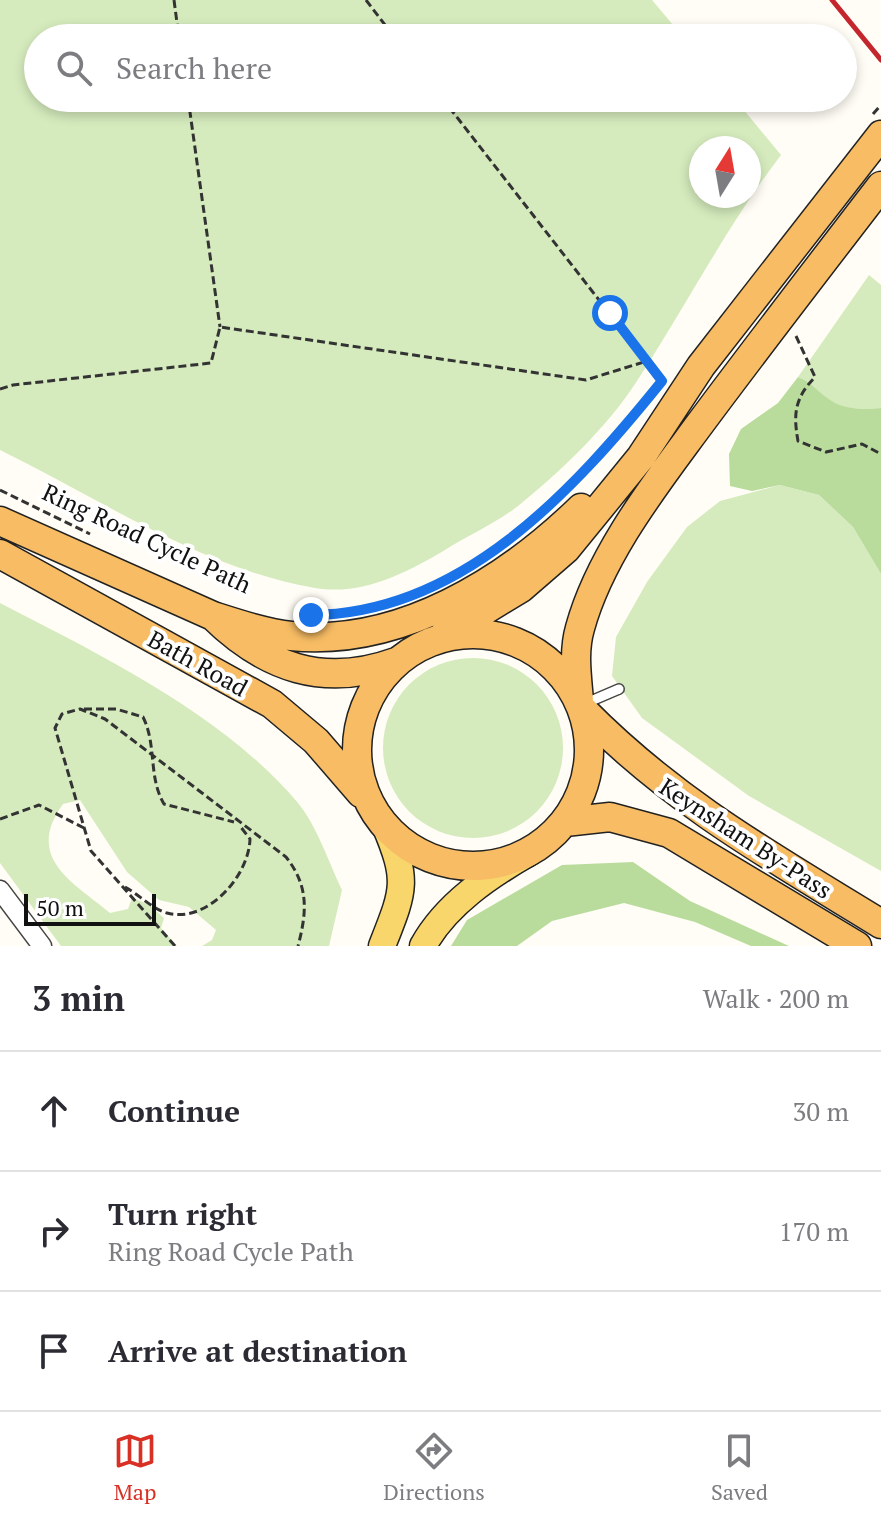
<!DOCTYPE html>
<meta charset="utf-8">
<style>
:root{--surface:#fff;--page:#f2f2f3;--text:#2b2b33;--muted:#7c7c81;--line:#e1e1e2;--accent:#d93025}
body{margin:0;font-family:"PT Serif",serif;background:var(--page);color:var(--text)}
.compass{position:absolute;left:689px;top:136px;width:72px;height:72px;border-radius:50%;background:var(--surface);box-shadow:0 4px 12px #0003;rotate:11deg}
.scale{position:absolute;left:24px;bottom:20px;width:132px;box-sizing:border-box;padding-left:8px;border:4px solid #111;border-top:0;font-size:22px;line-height:28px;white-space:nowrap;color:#111;-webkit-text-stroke:6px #fff;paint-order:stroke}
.stop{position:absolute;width:24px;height:24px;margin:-18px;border:6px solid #1a73e8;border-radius:50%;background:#fff}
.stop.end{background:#1a73e8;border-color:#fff;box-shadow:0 2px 8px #0008}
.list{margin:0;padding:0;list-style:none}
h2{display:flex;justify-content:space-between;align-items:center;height:104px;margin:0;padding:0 32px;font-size:34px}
h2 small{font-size:26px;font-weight:400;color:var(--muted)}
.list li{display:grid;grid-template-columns:52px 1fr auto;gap:24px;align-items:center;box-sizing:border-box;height:120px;padding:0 32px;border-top:2px solid var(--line)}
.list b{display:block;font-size:30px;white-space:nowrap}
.list p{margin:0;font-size:26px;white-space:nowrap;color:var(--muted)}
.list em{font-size:26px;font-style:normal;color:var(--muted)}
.icon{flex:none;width:44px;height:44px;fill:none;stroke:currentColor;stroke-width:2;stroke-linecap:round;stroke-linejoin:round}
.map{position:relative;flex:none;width:881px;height:946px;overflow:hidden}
.search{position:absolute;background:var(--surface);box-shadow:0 4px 12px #0003;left:24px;right:24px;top:24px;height:88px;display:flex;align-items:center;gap:20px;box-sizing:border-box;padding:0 28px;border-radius:44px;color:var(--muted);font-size:30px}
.sheet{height:464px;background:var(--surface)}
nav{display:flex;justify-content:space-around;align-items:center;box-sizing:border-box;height:112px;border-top:2px solid var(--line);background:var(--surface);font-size:22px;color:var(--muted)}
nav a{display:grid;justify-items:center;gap:4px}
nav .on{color:var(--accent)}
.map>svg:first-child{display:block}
.green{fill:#d5ebbd;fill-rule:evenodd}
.forest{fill:#b9dc9c}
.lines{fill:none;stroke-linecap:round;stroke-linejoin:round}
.service-casing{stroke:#444;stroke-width:12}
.minor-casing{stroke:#444;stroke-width:21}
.primary-casing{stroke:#222;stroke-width:29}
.trunk-casing{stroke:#222;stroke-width:31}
.path{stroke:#333;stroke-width:3;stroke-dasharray:8 4;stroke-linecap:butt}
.service{stroke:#fff;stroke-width:9}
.minor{stroke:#fff;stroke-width:18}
.primary{stroke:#f9d66b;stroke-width:26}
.trunk{stroke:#f7bc64;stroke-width:28}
.rail{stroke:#c4262e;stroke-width:5}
.route{stroke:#1a73e8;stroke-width:10}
.labels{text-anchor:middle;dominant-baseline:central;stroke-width:8;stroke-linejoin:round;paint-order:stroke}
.street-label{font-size:24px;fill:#111;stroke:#fff}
</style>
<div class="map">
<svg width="881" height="946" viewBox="0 0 881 946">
<rect width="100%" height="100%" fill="#fffdf5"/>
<path class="green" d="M0,0H652L684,38H38V98H734L781,155C726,227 685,308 635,384C607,427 558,474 518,506C496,523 469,535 445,550C406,573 362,596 315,588C200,568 103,500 0,450ZM749,148V196H701V148Z
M869,275L881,285V408C867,409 848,410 835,404C821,396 814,383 798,377Z
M780,485L819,495L853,527L881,574V871L749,796L642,718L612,676L616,637L647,582L687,527L720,501Z
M0,603C101,655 224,715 298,803C317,826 329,863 342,890L329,946H202L212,940L216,930L189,907L159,900L127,872L80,800L63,804C24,858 73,882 110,913L128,909L132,898L148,904L164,918L161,928L177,946H61L0,863Z
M383 748a90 90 0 1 1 180 0a90 90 0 1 1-180 0Z"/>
<path class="forest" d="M798,377C814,383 821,396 835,403C848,410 867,409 881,408V574L853,527L819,495L780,485L752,491L730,486L729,454L741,429L778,403Z
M633,862L690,901L789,946H751L695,922L624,903L552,921L517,946H451L467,920L562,865Z"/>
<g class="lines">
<g class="service-casing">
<path id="service" d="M584,704L619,689"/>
</g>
<g class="minor-casing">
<path id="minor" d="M0,890L42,946"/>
</g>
<g class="primary-casing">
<path id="primary" d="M382,946C404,890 409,882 385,825
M423,946C446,904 490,875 530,852"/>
</g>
<g class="trunk-casing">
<path id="trunk" d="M0,521L213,616C266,668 324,688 396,662
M0,554L272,704L316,741L361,793
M213,616C238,624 265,633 291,636C400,647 506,581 581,508
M357 750a116 116 0 1 1 232 0a116 116 0 1 1-232 0Z
M444,635L521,588L566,549L641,457L701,366L881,135
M579,701C577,676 573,652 580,628C598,562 645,498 685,444C749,357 815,272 881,186
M584,711C675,803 772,857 881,924
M565,822L610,817L669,833L857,946"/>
</g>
<path class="path" d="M174,0L179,38
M366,0L395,38
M188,98L220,327
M442,98L662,381
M873,114L881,105
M796,336L815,377C795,398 793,413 798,441L826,452L862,444L881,454
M0,389L13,385L211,363L220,327L586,380L647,361
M0,490L90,534
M531,520L574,481L660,384
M84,709H116L143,717C157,745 148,777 164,804L234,822
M0,819L39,805L84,828
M125,887C138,894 154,910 167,913C207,924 249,876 250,839L240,826
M175,946L91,851L55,728L62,714L80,709L105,719L286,857C309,886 307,912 298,946"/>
<use href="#service" class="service"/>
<use href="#minor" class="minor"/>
<use href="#primary" class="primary"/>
<use href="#trunk" class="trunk"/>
<path class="rail" d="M832,0L881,60"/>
</g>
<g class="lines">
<path class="route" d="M311,615C462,614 574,490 662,381L610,313"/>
</g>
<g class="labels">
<g class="street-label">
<text transform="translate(147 538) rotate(25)">Ring Road Cycle Path</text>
<text transform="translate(198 663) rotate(29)">Bath Road</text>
<text transform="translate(746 838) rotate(33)">Keynsham By-Pass</text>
</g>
</g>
</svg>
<svg class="compass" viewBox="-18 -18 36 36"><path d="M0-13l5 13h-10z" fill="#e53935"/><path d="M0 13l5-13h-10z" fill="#7c7c81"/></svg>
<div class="scale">50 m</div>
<div class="stop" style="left:610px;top:313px"></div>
<div class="stop end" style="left:311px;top:615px"></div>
<div class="search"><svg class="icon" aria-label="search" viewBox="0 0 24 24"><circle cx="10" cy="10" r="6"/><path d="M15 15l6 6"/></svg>Search here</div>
</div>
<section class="sheet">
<h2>3 min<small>Walk · 200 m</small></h2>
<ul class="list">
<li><svg class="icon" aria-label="ahead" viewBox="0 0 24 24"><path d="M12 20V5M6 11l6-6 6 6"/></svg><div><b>Continue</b></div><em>30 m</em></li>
<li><svg class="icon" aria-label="right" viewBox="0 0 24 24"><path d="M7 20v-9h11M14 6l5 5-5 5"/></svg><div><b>Turn right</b><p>Ring Road Cycle Path</p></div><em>170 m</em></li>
<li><svg class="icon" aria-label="arrive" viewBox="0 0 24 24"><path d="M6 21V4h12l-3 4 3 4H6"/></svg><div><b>Arrive at destination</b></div></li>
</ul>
</section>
<nav>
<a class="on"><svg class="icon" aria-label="map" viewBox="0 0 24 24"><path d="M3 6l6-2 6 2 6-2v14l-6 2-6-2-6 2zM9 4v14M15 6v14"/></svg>Map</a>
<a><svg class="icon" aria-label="directions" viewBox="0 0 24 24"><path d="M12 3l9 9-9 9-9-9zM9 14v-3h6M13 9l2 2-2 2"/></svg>Directions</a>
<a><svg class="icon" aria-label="saved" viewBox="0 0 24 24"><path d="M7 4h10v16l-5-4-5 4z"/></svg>Saved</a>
</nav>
